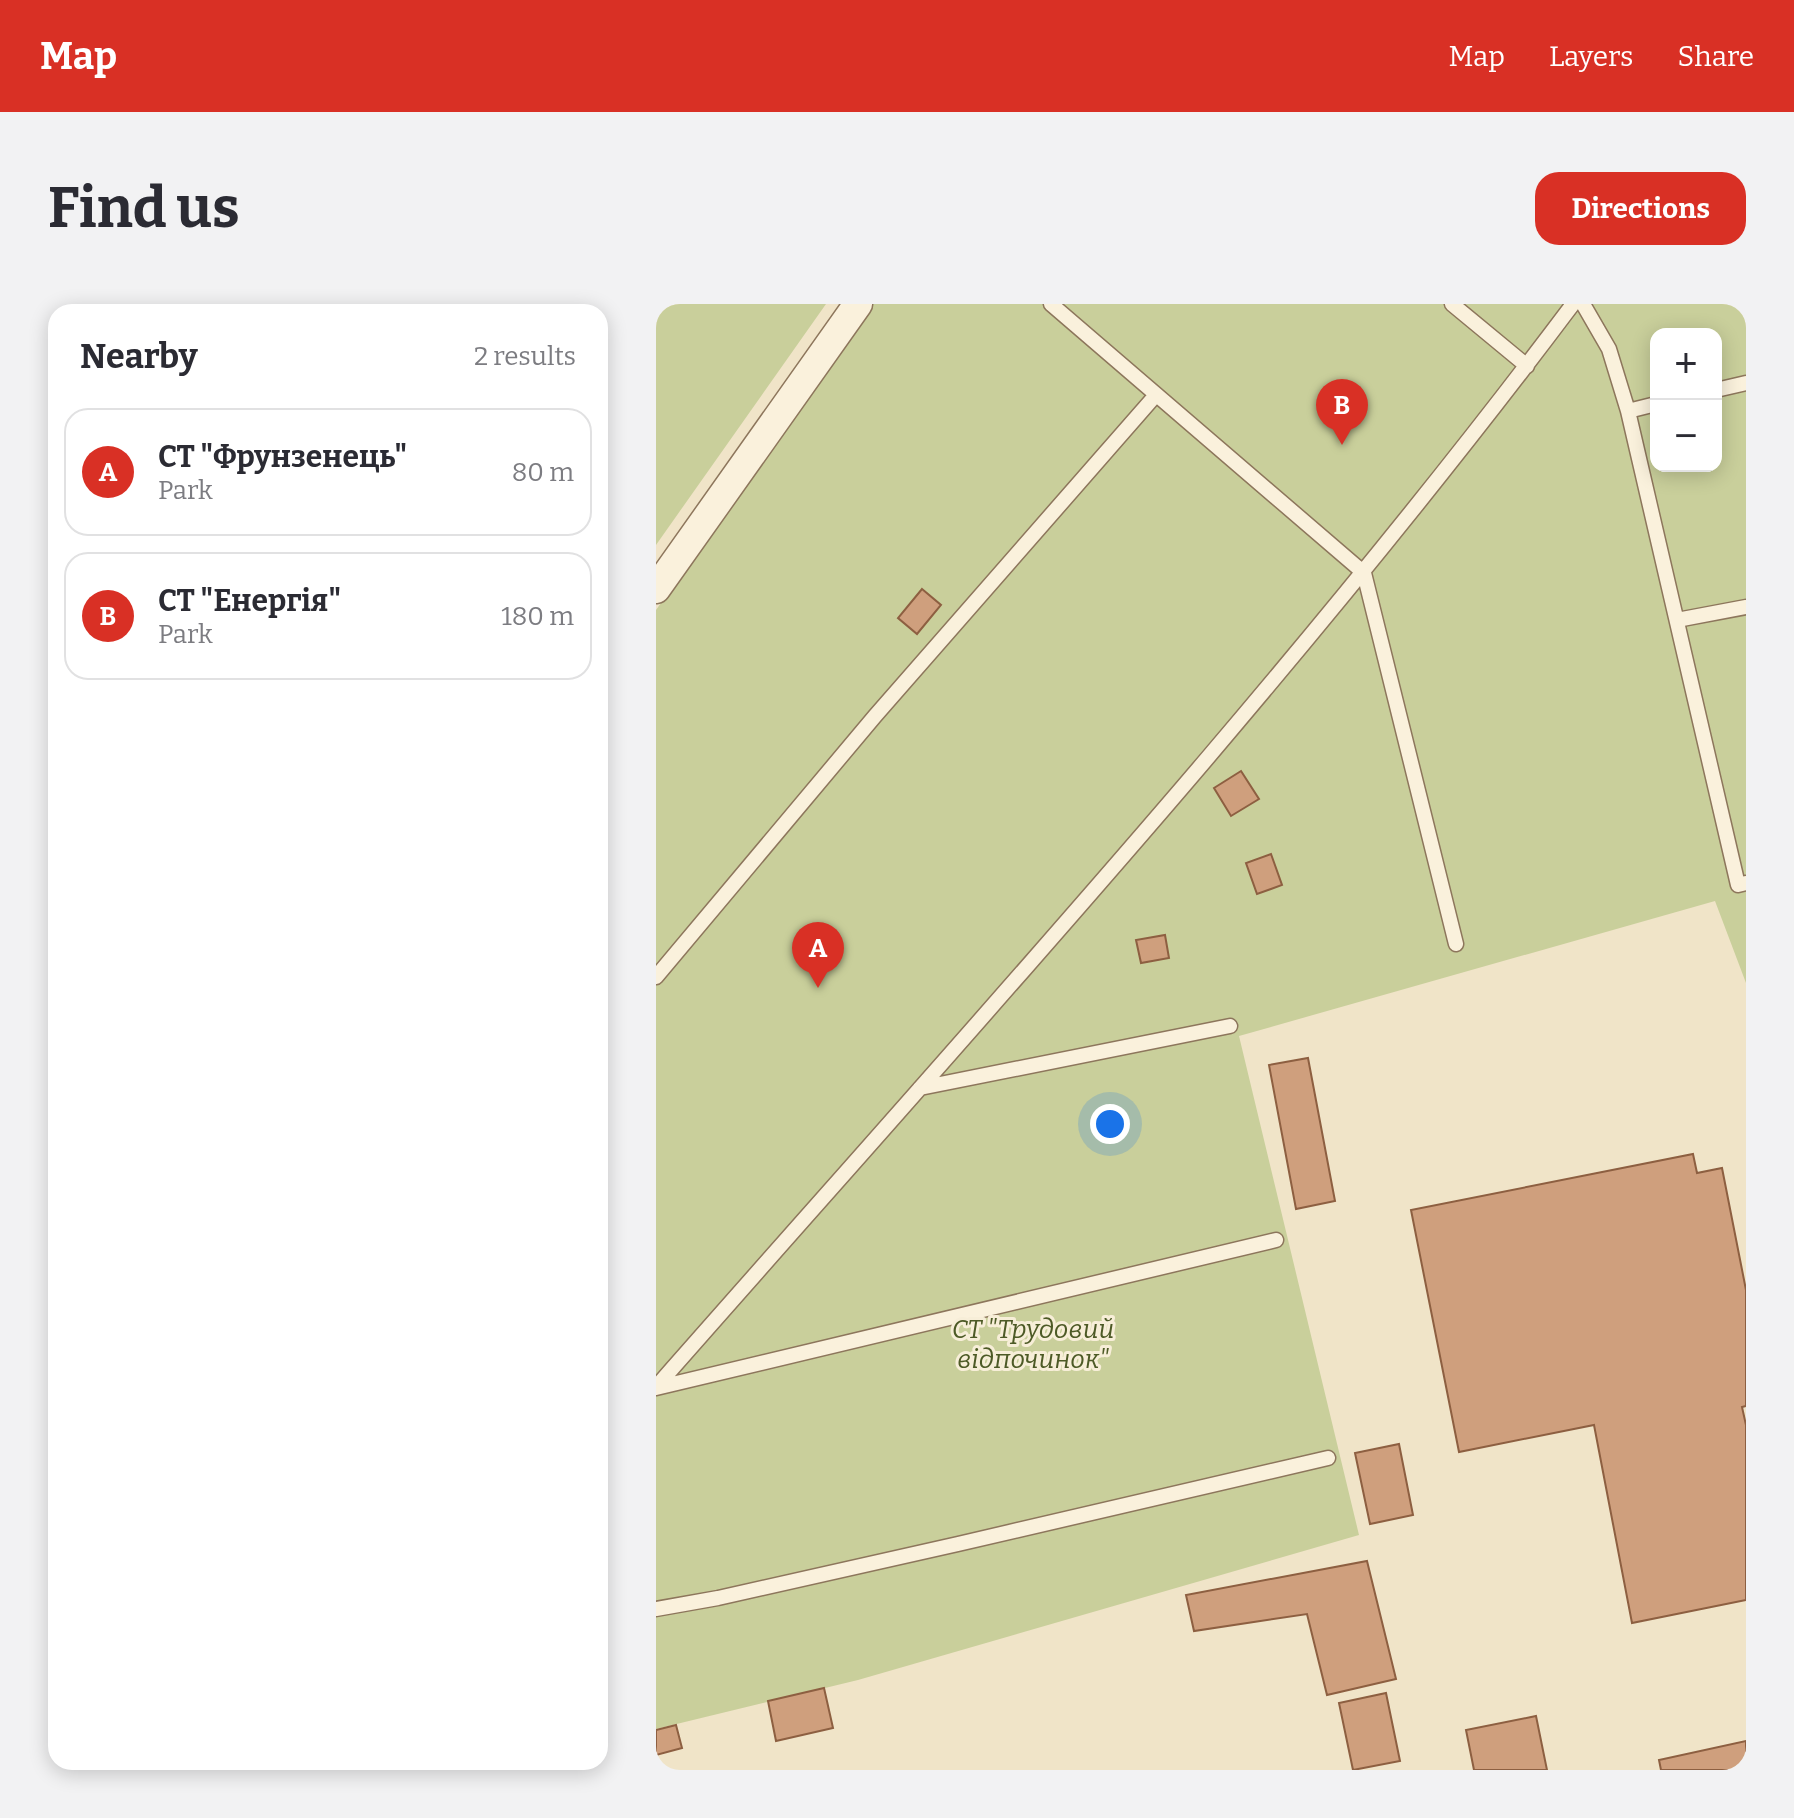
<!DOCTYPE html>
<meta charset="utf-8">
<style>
:root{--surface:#fff;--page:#f2f2f3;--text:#2b2b33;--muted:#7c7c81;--line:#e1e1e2;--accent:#d93025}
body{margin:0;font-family:Bitter,serif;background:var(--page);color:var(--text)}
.controls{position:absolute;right:24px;top:24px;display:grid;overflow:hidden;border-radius:16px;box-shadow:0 4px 20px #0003}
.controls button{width:72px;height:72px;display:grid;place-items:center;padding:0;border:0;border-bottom:2px solid var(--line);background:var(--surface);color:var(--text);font:40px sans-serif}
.you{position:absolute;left:454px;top:820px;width:28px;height:28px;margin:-20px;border:6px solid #fff;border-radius:50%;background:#1a73e8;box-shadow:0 0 0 12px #1a73e833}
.badge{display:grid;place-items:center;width:52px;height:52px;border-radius:50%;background:var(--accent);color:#fff;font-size:26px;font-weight:700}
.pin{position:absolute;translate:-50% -66px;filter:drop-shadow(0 2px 4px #0008)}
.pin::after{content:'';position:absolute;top:42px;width:28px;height:24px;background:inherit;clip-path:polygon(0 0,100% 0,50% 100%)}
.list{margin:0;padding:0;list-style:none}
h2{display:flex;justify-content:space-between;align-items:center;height:104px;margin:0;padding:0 32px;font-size:34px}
h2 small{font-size:26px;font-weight:400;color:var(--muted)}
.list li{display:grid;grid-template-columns:52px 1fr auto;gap:24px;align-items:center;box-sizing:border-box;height:128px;margin:0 16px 16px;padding:0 16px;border:2px solid var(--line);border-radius:24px}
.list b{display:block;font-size:30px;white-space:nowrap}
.list p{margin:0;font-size:26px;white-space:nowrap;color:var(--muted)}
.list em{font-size:26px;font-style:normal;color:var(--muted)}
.map{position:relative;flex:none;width:1090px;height:1466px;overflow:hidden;border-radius:24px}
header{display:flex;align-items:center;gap:48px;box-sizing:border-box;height:112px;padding:0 40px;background:var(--accent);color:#fff}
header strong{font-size:38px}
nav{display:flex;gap:44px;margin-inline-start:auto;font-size:28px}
.intro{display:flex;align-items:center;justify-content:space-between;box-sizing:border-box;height:192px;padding:0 48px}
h1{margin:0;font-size:56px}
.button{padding:20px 36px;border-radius:24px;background:var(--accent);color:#fff;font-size:28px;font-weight:700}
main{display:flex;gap:48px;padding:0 48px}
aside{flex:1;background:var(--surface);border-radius:24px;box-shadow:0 4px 20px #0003}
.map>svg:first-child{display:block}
.green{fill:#c9cf9b;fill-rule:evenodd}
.building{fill:#cf9f7d;stroke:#8d5f41;stroke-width:2}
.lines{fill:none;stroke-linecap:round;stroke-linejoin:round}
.service-casing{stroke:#8d765c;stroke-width:17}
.minor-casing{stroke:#8d765c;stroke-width:31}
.service{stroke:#faf1dc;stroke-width:14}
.minor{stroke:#faf1dc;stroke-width:28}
.labels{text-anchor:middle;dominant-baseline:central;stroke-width:6;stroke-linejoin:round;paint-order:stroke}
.park-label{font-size:26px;font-style:italic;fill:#4d5a26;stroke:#f7eed8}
</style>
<header>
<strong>Map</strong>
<nav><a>Map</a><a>Layers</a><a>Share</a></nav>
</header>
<div class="intro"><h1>Find us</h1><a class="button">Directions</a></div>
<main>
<aside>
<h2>Nearby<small>2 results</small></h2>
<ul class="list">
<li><span class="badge">A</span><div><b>СТ &quot;Фрунзенець&quot;</b><p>Park</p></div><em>80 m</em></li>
<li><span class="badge">B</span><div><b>СТ &quot;Енергія&quot;</b><p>Park</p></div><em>180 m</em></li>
</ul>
</aside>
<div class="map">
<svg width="1090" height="1466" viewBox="0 0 1090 1466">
<rect width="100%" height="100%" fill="#f0e4c8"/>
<path class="green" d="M0,0H170L0,241Z
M216,0H1090V679L1059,597L583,732L703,1231L202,1376L0,1425V306ZM1000,30H1060V162H1000Z"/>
<path class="building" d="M266,285L285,301L261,330L242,314Z
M585,467L603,495L575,512L558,484Z
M615,550L626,581L601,590L590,559Z
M509,631L513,654L485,659L480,636Z
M652,754L679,897L640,905L613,761Z
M1037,850L1041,869L1066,864L1090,986V1102L1086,1103L1090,1121V1296L976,1319L938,1121L803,1148L755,906Z
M743,1140L757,1211L714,1220L699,1149Z
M711,1257L740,1375L671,1391L651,1310L538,1327L530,1291Z
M168,1384L177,1424L120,1437L112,1397Z
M730,1389L744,1457L697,1466L683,1399Z
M880,1412L891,1466H818L810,1426Z
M20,1421L26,1444L0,1451V1426Z
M1090,1437V1466H1005L1003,1456Z"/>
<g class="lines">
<g class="service-casing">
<path id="service" d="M395,0L708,269L800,640
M796,0L871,62
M927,0L953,45L972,107L1082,581L1090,579
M1060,86L1090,79
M972,107L1000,100
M1021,316L1090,303
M0,673L219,412L499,92
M264,784L574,722
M0,1083C312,728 633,378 917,0
M0,1084L620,936
M0,1305L62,1294L302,1240L672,1154"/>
</g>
<g class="minor-casing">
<path id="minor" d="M0,285L202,0"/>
</g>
<use href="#service" class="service"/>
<use href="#minor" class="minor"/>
</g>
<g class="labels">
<g class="park-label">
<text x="377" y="1025">СТ "Трудовий<tspan x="377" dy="30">відпочинок"</tspan></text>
</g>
</g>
</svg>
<div class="controls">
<button>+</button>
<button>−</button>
</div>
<div class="you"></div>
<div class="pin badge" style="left:162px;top:684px">A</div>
<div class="pin badge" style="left:686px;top:141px">B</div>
</div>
</main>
